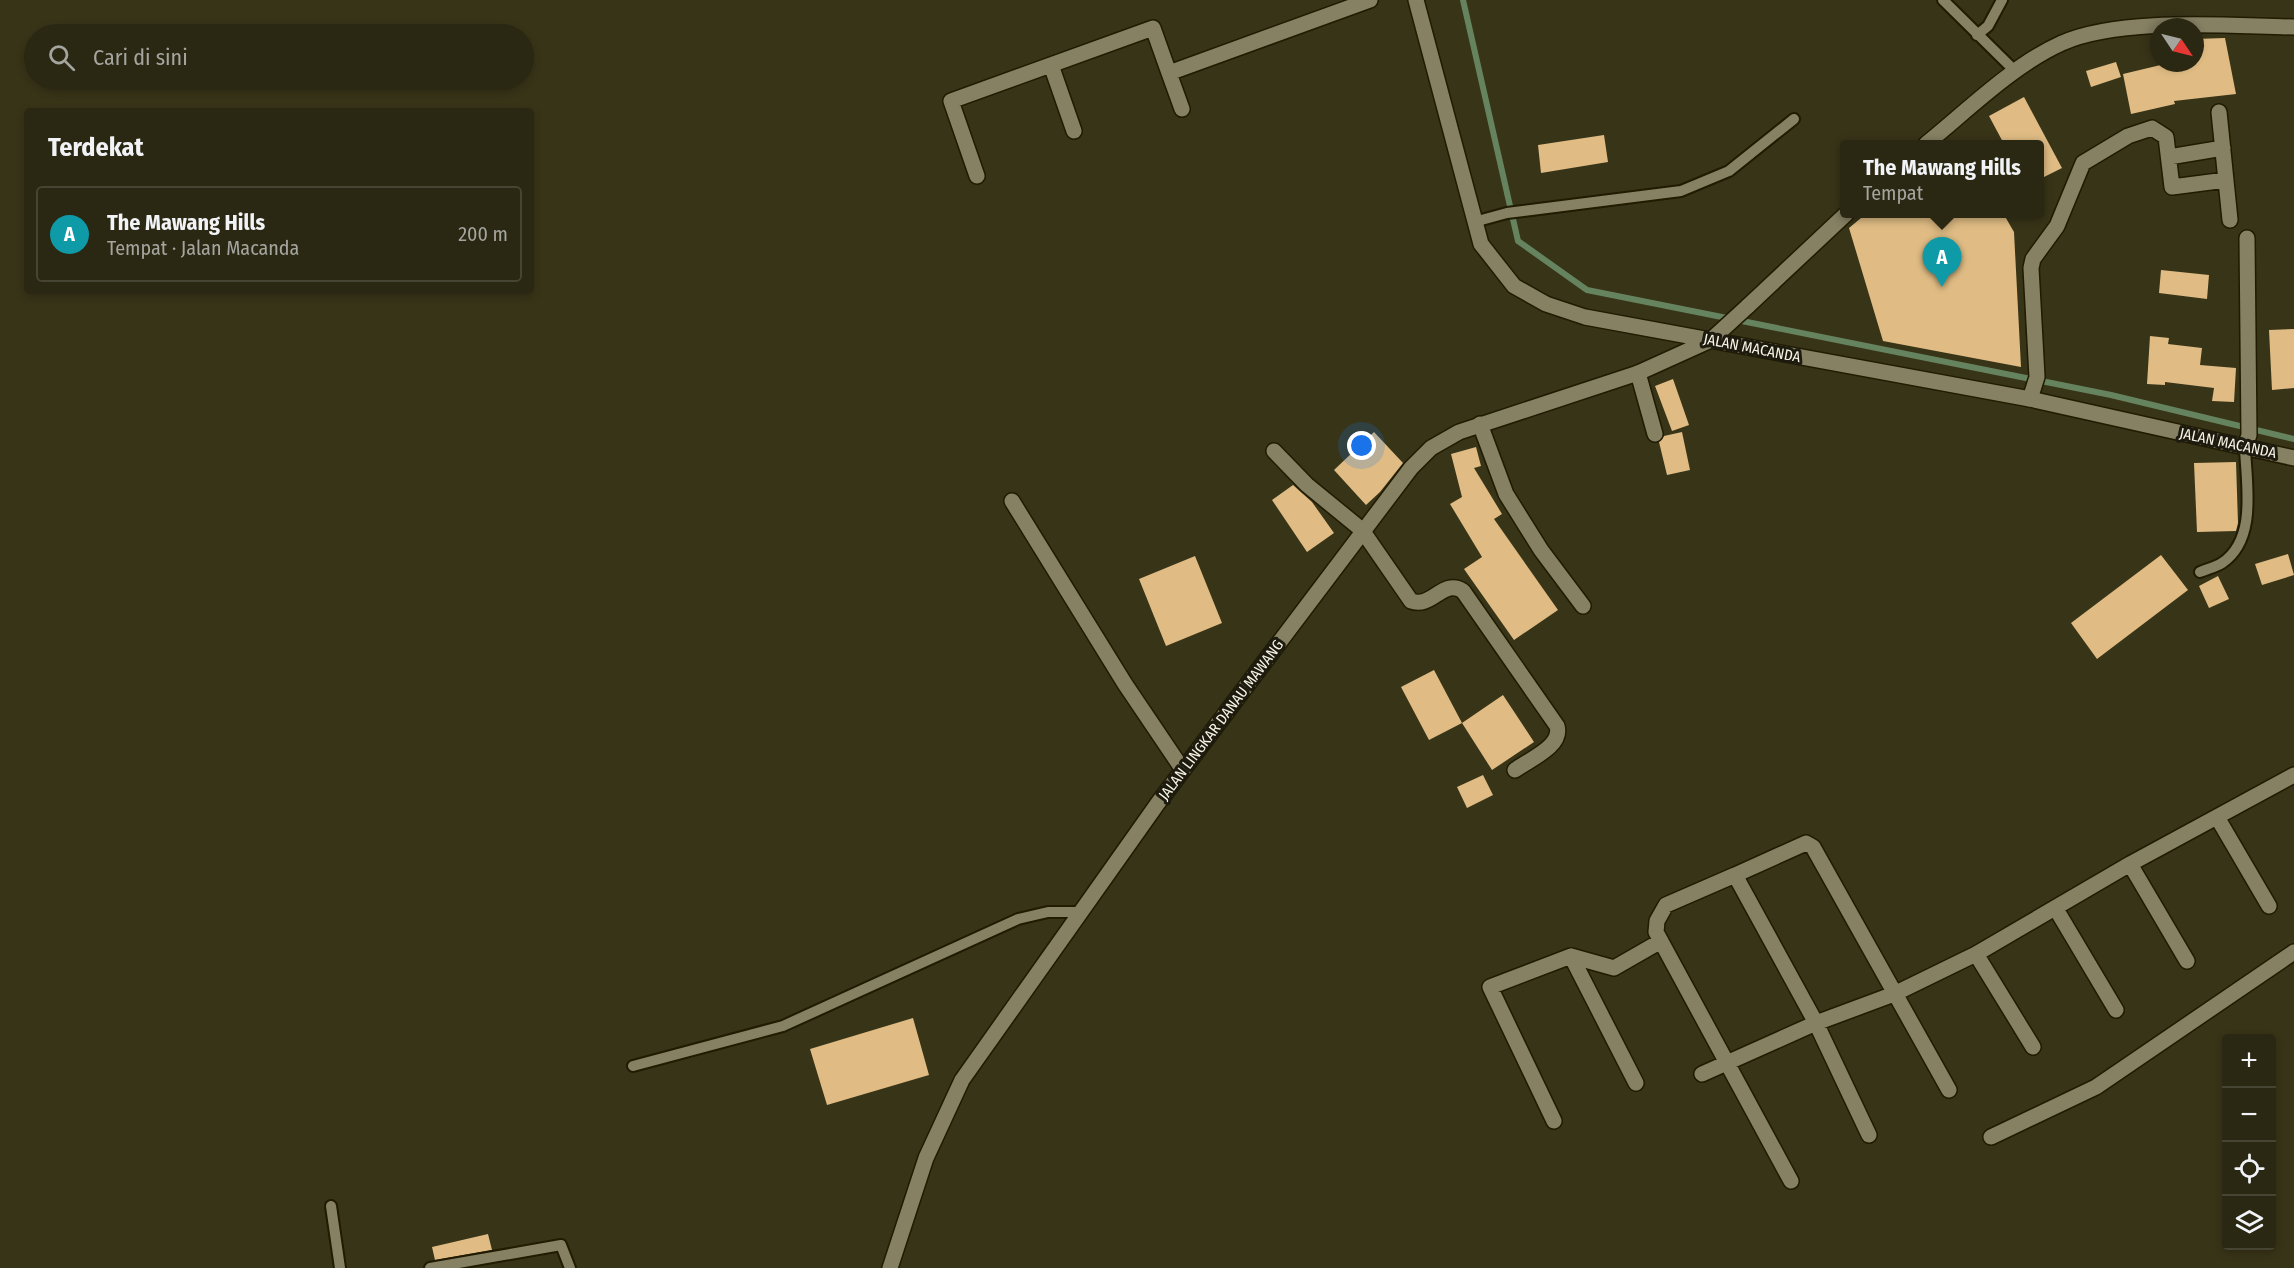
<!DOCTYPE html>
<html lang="id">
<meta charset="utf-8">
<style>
:root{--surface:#2a2712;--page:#363320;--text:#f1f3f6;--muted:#a5a59f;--line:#464432;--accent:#8bbbb9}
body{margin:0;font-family:"Fira Sans Condensed",sans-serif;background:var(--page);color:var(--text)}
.controls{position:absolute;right:18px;bottom:18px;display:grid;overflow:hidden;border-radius:6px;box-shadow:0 3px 9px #0003}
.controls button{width:54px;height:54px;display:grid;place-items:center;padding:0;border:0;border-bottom:2px solid var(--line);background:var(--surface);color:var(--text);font:30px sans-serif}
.compass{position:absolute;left:2150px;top:18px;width:54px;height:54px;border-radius:50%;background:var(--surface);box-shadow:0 3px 9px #0003;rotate:125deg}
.you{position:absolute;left:1362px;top:446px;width:21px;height:21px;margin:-15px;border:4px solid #fff;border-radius:50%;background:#1a73e8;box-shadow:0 0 0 9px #1a73e833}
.badge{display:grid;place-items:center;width:39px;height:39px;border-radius:50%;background:var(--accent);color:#fff;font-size:20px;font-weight:700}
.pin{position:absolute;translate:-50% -50px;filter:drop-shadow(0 2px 3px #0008)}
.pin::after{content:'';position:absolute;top:32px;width:21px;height:18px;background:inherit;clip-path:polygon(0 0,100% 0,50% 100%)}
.popup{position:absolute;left:1840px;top:140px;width:204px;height:78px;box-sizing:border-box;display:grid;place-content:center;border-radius:6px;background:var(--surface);filter:drop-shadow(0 2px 4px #0005);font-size:20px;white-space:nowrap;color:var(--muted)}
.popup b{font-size:22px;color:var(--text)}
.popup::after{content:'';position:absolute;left:50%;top:100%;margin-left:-12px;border:12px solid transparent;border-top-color:var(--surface)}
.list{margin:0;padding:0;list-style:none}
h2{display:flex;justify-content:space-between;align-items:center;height:78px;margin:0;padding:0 24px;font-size:26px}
h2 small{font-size:20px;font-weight:400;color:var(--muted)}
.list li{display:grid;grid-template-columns:39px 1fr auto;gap:18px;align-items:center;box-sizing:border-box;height:96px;margin:0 12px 12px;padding:0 12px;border:2px solid var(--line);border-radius:6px}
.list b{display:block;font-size:22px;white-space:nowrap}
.list p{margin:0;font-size:20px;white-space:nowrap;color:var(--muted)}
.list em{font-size:20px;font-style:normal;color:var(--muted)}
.icon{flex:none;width:33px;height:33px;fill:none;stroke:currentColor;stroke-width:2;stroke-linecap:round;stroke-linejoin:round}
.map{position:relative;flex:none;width:2294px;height:1268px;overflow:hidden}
.search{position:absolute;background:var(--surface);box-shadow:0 3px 9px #0003;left:24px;top:24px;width:510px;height:66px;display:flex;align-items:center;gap:15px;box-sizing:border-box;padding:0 21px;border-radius:33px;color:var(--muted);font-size:22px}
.panel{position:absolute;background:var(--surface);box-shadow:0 3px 9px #0003;left:24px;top:108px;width:510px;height:186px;border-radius:6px}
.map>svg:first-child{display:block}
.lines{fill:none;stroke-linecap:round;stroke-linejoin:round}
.stream{stroke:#668360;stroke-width:6}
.building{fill:#e0bc84}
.service-casing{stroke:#201b01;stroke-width:14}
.minor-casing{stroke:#201b01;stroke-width:18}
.tertiary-casing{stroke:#201b01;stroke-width:18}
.service{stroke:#868163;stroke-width:10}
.minor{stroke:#868163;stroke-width:15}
.tertiary{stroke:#868163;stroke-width:15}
.labels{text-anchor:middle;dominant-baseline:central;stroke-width:6;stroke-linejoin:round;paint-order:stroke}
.street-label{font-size:15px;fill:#f8f5e5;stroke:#1d1b0f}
</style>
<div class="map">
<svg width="2294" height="1268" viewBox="0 0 2294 1268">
<rect width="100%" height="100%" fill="#383418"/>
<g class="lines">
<path class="stream" d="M1463,0L1518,241L1587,290L2111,395L2294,439"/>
</g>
<path class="building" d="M2225,38L2236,94L2174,101L2175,104L2131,114L2123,74L2169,63H2195V39Z
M2116,62L2121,77L2091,87L2086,71Z
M2024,97L2062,168L2040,179V144H2004L1989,116Z
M1604,135L1608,162L1541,173L1538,145Z
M1867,213H2003L2014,232L2021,367L1883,341L1849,228Z
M2161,270L2209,275L2207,299L2159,293Z
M2294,329V388L2272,390L2269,330Z
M2150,336L2169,338L2168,344L2202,348L2200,365L2236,368L2234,402L2212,401L2214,388L2165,382V385L2147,384Z
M1673,379L1689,425L1672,431L1655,386Z
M1374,432L1403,463L1380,492L1366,505L1334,470Z
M1682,432L1690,470L1667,475L1659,442L1664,436Z
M1476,447L1481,466L1474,468L1502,514L1494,519L1558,610L1514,640L1464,569L1482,557L1450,504L1462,497L1451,454Z
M2236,462L2238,523L2236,531L2197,532L2194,463Z
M1293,485L1312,502L1334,533L1307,552L1272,500Z
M2288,554L2294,575L2262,585L2255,564Z
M2161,555L2188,590L2097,659L2071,623Z
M1195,556L1222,623L1166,646L1139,579Z
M2218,576L2229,599L2209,608L2199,586Z
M1434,670L1462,723L1429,740L1401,687Z
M1503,695L1534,742L1492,770L1462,723Z
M1483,775L1493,795L1467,808L1457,787Z
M913,1018L929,1075L827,1105L810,1049Z
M488,1234L492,1250L435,1260L432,1247Z"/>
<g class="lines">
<g class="service-casing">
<path id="service" d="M1943,0L2016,72
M1977,35L1988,26L2002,0
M1474,222L1507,213L1681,191L1729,171L1794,119
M2200,572C2207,569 2216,567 2222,563C2258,539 2246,483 2245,447
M633,1066L783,1026L1018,919L1048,912H1082
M331,1206L340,1268
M430,1268L561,1245L570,1268"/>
</g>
<g class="minor-casing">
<path id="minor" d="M1051,65L1074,131
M1169,73L1182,109
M2219,112L2230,220
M1926,144C1967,111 2013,65 2062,43C2121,17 2228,26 2294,27
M2169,157L2223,148
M977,176L951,101L1153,28L1169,73L1370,0
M1748,306L1846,214
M1638,373L1655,434
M2030,399L2037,377L2031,268L2033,259L2057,226L2083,163L2128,136L2152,128L2166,137L2172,187L2226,180
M1480,424L1506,494L1541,550L1583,606
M2245,447L2249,435L2247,238
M1274,451L1307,485L1362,530L1411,601C1432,609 1443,578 1463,591L1557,726C1563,746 1530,759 1515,770
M1012,501L1125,684L1183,770
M2217,817L2269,906
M2130,864L2187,961
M1735,875L1666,905L1657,921L1656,932L1791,1181
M2056,909L2116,1010
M1976,954L2033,1047
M1571,956L1636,1083
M1702,1074L1816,1023L1894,994L1976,954L2130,864L2294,775
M1554,1121L1490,987L1571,956L1614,968L1661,941
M1869,1135L1816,1023L1735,875L1806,843L1813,847L1949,1090
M1991,1137L2096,1087L2294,952"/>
</g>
<g class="tertiary-casing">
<path id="tertiary" d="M1416,0L1481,244L1514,286L1546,304L1585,317L2030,399L2294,458
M890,1268L926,1158L962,1080L1158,803L1411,468L1431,448L1459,432L1638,373L1711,340L1748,306"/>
</g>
<use href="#service" class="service"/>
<use href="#minor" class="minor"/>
<use href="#tertiary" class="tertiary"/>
</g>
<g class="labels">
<g class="street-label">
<text transform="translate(1752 348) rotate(11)">JALAN MACANDA</text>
<text transform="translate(2228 443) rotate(12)">JALAN MACANDA</text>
<text transform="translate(1221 720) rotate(-53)">JALAN LINGKAR DANAU MAWANG</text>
</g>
</g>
</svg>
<div class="controls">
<button>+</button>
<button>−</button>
<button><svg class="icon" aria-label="locate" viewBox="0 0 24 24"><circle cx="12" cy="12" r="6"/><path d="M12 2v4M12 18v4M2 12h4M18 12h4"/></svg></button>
<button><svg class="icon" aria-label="layers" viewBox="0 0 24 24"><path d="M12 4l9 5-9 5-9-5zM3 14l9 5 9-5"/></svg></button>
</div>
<svg class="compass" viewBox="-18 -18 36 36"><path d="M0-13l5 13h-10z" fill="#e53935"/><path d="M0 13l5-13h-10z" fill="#a5a59f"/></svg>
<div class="you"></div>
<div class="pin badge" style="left:1942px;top:287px;background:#0f9aa8">A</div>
<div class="popup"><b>The Mawang Hills</b>Tempat</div>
<div class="search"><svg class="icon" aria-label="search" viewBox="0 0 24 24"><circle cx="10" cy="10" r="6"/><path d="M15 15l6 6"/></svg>Cari di sini</div>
<section class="panel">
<h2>Terdekat<small></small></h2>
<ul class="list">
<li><span class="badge" style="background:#0f9aa8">A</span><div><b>The Mawang Hills</b><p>Tempat · Jalan Macanda</p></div><em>200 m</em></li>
</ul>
</section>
</div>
